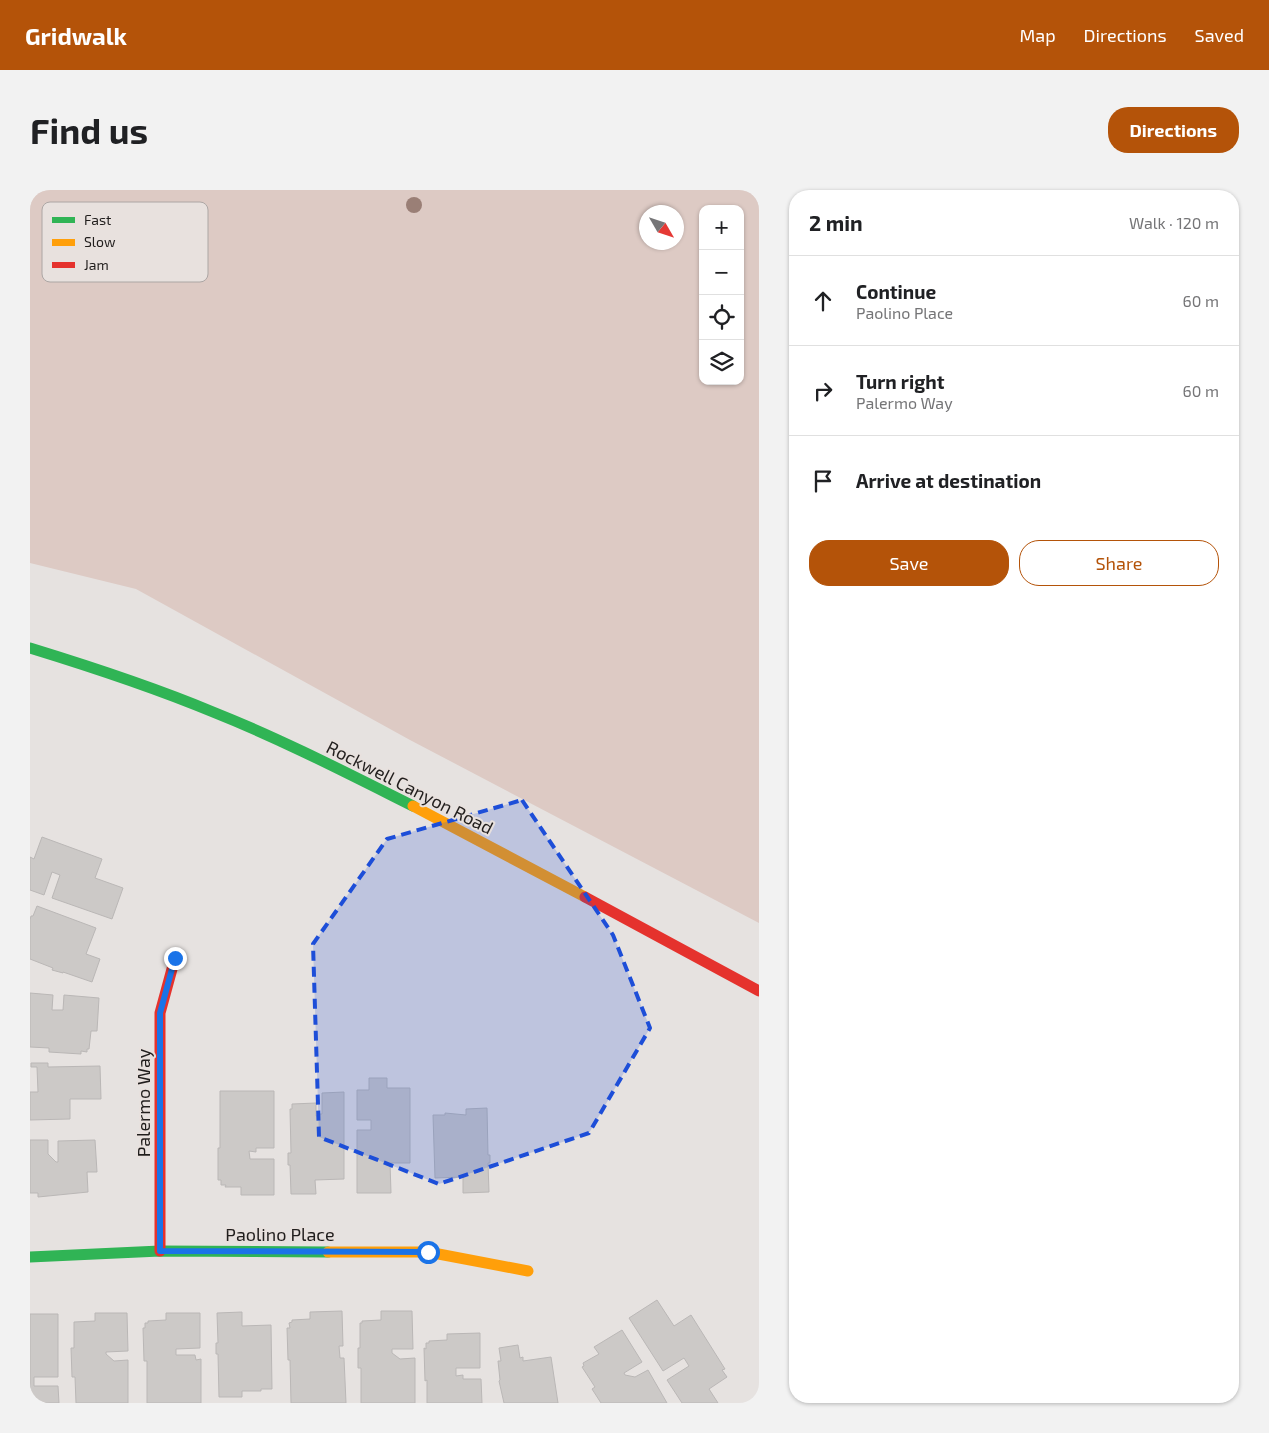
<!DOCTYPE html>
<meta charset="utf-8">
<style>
:root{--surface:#fff;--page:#f2f2f2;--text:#202124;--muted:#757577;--line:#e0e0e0;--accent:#b45309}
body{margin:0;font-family:"Exo 2",sans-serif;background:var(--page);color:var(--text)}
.controls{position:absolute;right:15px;top:15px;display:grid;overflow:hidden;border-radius:10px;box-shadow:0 1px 4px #0004}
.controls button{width:45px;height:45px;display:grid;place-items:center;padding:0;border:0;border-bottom:1px solid var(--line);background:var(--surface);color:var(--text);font:25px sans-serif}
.compass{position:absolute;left:609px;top:15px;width:45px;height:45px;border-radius:50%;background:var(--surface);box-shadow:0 1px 4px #0004;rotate:129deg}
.stop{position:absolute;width:15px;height:15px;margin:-11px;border:4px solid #1a73e8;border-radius:50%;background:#fff}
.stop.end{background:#1a73e8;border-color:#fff;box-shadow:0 1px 5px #0008}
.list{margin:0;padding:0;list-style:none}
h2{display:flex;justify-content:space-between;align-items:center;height:65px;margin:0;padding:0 20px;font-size:21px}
h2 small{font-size:16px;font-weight:400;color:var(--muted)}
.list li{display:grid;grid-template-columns:32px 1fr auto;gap:15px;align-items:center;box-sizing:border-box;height:90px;padding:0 20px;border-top:1px solid var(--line)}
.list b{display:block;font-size:19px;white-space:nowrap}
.list p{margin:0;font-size:16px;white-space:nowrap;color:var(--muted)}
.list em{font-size:16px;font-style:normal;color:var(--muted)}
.actions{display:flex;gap:10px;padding:15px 20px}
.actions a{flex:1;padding:11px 0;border:1px solid var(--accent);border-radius:20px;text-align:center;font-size:18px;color:var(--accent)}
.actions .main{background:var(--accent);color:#fff}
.icon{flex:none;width:28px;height:28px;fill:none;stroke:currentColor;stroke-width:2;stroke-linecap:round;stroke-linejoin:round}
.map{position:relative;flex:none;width:729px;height:1213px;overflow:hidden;border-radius:20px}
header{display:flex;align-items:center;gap:30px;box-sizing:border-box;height:70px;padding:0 25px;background:var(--accent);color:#fff}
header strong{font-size:24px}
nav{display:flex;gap:28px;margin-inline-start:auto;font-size:18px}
.intro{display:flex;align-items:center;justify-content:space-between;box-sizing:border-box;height:120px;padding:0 30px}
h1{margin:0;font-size:35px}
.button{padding:12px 22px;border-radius:20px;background:var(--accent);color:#fff;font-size:18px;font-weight:700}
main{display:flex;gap:30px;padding:0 30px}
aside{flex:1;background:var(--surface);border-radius:20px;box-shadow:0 1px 4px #0004}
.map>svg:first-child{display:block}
.green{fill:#ddcac4;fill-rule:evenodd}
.building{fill:#ccc9c7;stroke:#bab7b6}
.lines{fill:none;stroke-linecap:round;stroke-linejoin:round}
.fast{stroke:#30b455;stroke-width:11}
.slow{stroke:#ff9f0a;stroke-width:11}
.jam{stroke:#e5322d;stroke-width:11}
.tree{fill:#9a7f76}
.route{stroke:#1a73e8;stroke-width:6}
.marked{fill:#1d4ed8;fill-opacity:0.2;stroke:#1d4ed8;stroke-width:4;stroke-dasharray:10 6;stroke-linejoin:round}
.labels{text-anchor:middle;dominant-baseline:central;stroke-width:4;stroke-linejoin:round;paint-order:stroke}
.street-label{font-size:18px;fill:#211e1d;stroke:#e8e1de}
.key{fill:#e8e1de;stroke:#aca6a4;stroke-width:1}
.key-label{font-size:14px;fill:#211e1d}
</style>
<header>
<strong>Gridwalk</strong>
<nav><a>Map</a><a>Directions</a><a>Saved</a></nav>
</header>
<div class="intro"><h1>Find us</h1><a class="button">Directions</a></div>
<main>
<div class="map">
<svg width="729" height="1213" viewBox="0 0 729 1213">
<rect width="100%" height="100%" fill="#e6e2e0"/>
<path class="green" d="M0,0H729V733L380,550L106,399L0,373ZM673,19H710V191H673ZM616,22H646V52H616Z"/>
<path class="building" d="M12,647L72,669L65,688L93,698L82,729L22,708L30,685L22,682L14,705L0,700V667L4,669Z
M7,716L66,738L56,764L70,769L62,792L33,782V783L22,780L23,778L0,769V730L1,726H3Z
M0,803L23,805L22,820H33L34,805L69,808L67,841H61L59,859H57V862L51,861V864L19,862V858L0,857Z
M1,873H18V877L70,876L71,909H40V929L0,930V902H8L7,877H1Z
M339,888H357V898H380V973H360L361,1003H327V940H341V930H327V900H339Z
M190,901H244V958H226V962L219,961L220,969H244V1005H211V997H195L196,995H191V990H188V958H190Z
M314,902V989L285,990L286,1004H261L260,975H258V963H261L260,919H262V914L286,913V926H289V924H292V903Z
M457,918L458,965H460V973H458L459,1002L433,1003V987L405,988L403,925H415V923L436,925V919Z
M0,950H18V964L26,972H28V951L65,950L67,982H57L58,1002L8,1007V1003H0Z
M627,1110L644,1136L661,1125L695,1179L692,1180L697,1187L679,1199L688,1213H652L637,1190L659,1176L654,1168L633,1181L599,1128Z
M312,1121L313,1156H309L310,1168H314L316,1213H261L260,1170H258L257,1138H260L259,1133L262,1132V1130L280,1129V1122Z
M351,1121H382L383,1159H362V1163L370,1169L385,1168V1213H331V1178H328V1158H330V1133H332V1131L351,1130Z
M212,1122V1136L241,1135L242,1199H231V1201H212V1207H189L188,1164H186V1153H188L187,1123Z
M65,1123H97L98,1161L76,1162V1164L84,1171L98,1170V1213H46L45,1187H42L41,1158H44V1132L65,1131Z
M136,1123H170V1158L146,1159V1165H165L166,1170L171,1169V1213H117V1171H114L113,1138H115V1133H118V1131L136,1130Z
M0,1124H28V1187H4V1196H28L29,1213H0Z
M592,1140L612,1172L594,1183L595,1185L605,1187L618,1180L637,1213H571L562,1199L565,1197L552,1177L554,1176L553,1173L569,1164L564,1157Z
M450,1143V1178H426V1186L433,1185V1189H451L452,1213H397V1190L395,1191L394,1158L396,1159V1153H399V1151L417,1150V1144Z
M488,1155L490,1168L493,1167V1171L521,1167L528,1213H474L469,1191L470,1190L468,1171H471L469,1158Z"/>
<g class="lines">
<path class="fast" d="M0,458C62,477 123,497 183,522C251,549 317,583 383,616
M0,1067L130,1061L298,1062"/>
<path class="slow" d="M383,616L555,707
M298,1062H398L498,1081"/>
<path class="jam" d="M555,707L729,801
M130,1061V823L145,768"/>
</g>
<circle class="tree" cx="384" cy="15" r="8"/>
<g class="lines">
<path class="route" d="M145,768L130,823V1061L398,1062"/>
</g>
<path class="marked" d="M492,610L583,745L620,838L559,943L409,994L289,947L283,754L357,649Z"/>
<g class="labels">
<g class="street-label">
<text transform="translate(380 597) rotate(27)">Rockwell Canyon Road</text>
<text transform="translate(113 913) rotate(-90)">Palermo Way</text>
<text x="250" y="1044">Paolino Place</text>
</g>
</g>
<rect x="12" y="12" width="166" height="80" rx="8" class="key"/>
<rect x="22" y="27" width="23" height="6" fill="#30b455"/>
<rect x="22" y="49" width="23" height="7" fill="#ff9f0a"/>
<rect x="22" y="72" width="23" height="6" fill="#e5322d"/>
<g class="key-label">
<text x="54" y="35">Fast</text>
<text x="54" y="57">Slow</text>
<text x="54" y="80">Jam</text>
</g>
</svg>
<div class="controls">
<button>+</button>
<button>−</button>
<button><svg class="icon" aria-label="locate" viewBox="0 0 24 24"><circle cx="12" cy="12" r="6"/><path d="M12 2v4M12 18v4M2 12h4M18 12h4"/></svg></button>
<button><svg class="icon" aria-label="layers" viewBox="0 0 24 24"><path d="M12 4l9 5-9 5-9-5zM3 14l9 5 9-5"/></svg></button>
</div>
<svg class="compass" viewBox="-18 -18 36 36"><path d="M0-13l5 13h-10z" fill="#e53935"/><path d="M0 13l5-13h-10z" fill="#757577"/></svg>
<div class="stop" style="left:398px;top:1062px"></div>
<div class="stop end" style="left:145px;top:768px"></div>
</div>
<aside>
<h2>2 min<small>Walk · 120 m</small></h2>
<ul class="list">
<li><svg class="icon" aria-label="ahead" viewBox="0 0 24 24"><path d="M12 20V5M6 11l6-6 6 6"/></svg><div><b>Continue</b><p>Paolino Place</p></div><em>60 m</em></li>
<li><svg class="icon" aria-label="right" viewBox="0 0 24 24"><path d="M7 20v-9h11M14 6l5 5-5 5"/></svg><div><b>Turn right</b><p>Palermo Way</p></div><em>60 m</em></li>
<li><svg class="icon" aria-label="arrive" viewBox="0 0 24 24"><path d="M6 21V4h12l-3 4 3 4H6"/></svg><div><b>Arrive at destination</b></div></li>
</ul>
<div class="actions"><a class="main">Save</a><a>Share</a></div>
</aside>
</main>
